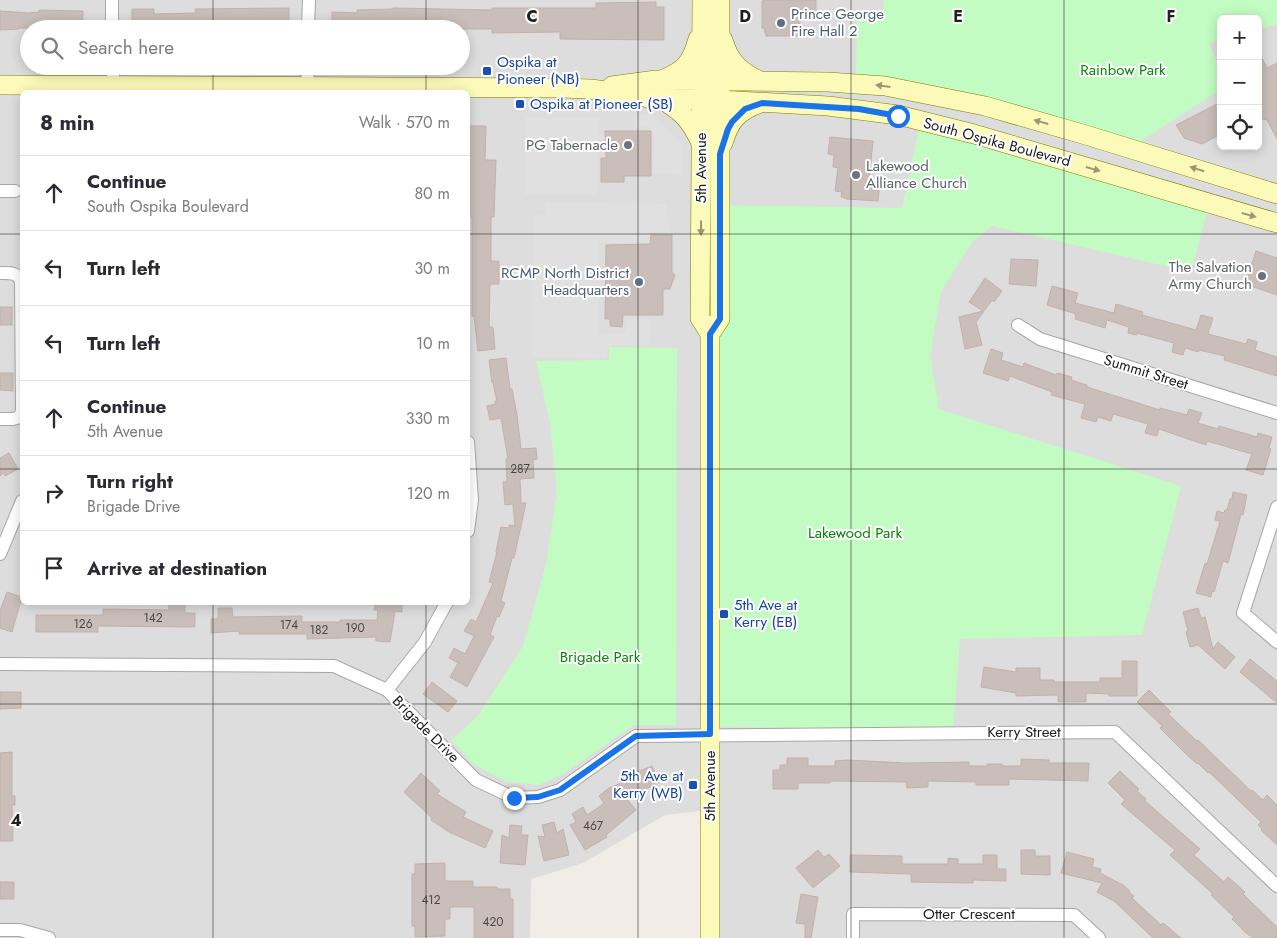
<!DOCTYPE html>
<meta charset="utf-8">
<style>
:root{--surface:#fff;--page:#f7f7f7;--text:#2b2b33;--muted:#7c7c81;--line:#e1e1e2}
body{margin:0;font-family:Jost,sans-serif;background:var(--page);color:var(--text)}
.controls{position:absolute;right:15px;top:15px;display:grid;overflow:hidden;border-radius:8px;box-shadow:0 2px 12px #0003}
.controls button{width:45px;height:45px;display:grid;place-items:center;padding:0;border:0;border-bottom:1px solid var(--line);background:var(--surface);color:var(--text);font:25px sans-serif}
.stop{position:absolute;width:15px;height:15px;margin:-11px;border:4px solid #1a73e8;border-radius:50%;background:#fff}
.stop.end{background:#1a73e8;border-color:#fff;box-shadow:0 1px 5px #0008}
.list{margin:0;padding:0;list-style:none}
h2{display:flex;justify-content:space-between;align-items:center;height:65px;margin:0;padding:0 20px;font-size:21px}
h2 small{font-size:16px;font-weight:400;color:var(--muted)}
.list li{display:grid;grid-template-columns:32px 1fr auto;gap:15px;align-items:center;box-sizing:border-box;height:75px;padding:0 20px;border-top:1px solid var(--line)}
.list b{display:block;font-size:19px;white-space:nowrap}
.list p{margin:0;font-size:16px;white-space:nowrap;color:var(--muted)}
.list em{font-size:16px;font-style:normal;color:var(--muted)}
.icon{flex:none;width:28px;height:28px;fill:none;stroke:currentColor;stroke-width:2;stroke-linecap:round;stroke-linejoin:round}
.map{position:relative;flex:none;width:1277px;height:938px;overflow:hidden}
.search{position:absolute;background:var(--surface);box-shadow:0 2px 12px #0003;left:20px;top:20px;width:450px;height:55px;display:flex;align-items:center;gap:12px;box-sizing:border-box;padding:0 18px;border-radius:28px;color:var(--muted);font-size:19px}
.panel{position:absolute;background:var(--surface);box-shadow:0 2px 12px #0003;left:20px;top:90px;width:450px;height:515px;border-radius:8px}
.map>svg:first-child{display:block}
.residential{fill:#dedddd;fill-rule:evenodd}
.park{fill:#c2fcc2}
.parking{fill:#e0e0e0}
.building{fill:#c9beb9;stroke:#c3b1a8}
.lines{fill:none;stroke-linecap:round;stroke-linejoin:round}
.street-casing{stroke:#a7a7a7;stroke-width:14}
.secondary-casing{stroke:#7b7e00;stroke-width:20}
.street{stroke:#fff;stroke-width:12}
.secondary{stroke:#fcfab9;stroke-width:19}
.oneway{fill:#999874}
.route{stroke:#1a73e8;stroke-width:6}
.grid{fill:none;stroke:#202020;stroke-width:1;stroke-opacity:0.55}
.service-dot{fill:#5c6f8a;stroke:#fff;stroke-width:2}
.transit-dot{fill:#1a4fb4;stroke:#fff;stroke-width:2}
.worship-dot{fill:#6b7280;stroke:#fff;stroke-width:2}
.labels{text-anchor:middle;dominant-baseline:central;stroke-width:4;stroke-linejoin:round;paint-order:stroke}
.number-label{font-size:12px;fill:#4a4846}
.service-label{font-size:15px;fill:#4e5e75;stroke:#fff;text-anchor:start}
.transit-label{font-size:15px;fill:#164399;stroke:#fff;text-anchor:start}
.park-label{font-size:15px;fill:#078507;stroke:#fff}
.street-label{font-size:15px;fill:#202020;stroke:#fff}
.worship-label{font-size:15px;fill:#5b616d;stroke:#fff;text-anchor:end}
.grid-label{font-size:16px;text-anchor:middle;font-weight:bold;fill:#202020;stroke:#fff;stroke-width:4;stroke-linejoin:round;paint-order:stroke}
</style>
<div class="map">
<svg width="1277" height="938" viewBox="0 0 1277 938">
<rect width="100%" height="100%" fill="#f1ece6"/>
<path class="residential" d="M0,0H1277V938H709L708,810L665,815L583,863L531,879L530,938H0ZM1221,19H1258V146H1221ZM29,29H461V66H29ZM22,92H468V602H22Z"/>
<path class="park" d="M884,0H1277V24L1258,30V19H1221V40L1209,43L1221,71V89L1132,147L856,75L857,19L882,16Z
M922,114L1209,204L1191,272L992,226L973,241L941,291L930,356L939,409L1181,486L1142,635L960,639L953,731L707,726V205L902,208Z
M609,347L677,348L676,725H634L560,776L538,785L507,782L473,764L451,740L478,716L523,646L546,564L557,493L550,424L536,361L609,360Z"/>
<path class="parking" d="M649,114L658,118L682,145L683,175L653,174L654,132L646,127H634V115Z
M525,118H599L598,195H525Z
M545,202L666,204L670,232H650L647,242L599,243V333L623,334L626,332L625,319H650L649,346H608L607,359L532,358L533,215H545Z"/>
<path class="building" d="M765,0H816V18H800L799,36H766L764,28H762V1Z
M656,2V7H664V40L560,39V32L492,33V29H426V25H384V29H332V12L357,13V10L393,9V8L492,10V8H596V3Z
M289,8V29H236L227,28V25L185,26V29H163V26H132V9H154V14L196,13L195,9Z
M39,10L83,11V29L19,28V29L0,30V11L29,13L39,12Z
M1258,50L1267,68L1277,63V139L1267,120L1258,118Z
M1221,102V134L1202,144L1184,138L1176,125Z
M468,126H486L485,160H496L494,217H491V261H499V284H490L489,327H493L495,349L478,351L474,316H472V217H468Z
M605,131H651V176H624V182H601V158H606Z
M830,137L873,141L869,181L880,182L878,201L846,199V198L841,197L842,192L835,191L838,168L833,167L834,155L828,154Z
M651,235H672V272L675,275L670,289H663V315H623L622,327L610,326V319H605L606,245L650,244Z
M1256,251L1277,258V295L1245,284Z
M1011,259L1038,260L1036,286L1009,284Z
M985,278L1002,291L994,302L992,300L976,322L982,345L965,349L959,317L983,311L969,302Z
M1052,286L1078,293L1075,303L1114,313L1116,304L1143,312L1142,315L1196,330L1201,315L1213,318L1208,334L1246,344L1248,339L1257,342L1255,350L1277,357V376L1224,360L1225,356L1199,350L1198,352L1185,348L1183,355L1172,352L1174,343L1137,333V335L1128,333L1129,327L1107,320L1105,328L1075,319L1076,314L1047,305Z
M0,307H12V325H0Z
M991,349L1003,353L1001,360L1023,367L1024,363L1056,375L1057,373L1072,377L1071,380L1087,385V387L1160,410V408L1187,415L1189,409L1202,413L1198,423L1218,429L1219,426L1257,437L1258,433L1272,437L1269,448L1271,449L1263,475L1246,470L1252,454L1207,441L1206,445L1159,429L1157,436L1145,433L1148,424L1113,414L1111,421L1098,417L1096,422L1081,418L1085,404L1051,395L1052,392L1010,376L1008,381L983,373Z
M506,358L510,389H512L517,415L521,449L536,448L537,459L533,460L534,478L520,479L521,503H526L514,558H512L501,601L505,603L499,617L497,616L490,635L494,637L467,687L450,677L458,663L449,658L454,648L465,654L474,636L464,631L471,619L476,622L493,583L489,582L497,552H496L501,527L509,528V525L515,526L513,504L505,505L503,482H507L506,459H508L501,418L490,420L487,406L496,404L495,401H497L493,383H492L489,360Z
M0,373H13V391L0,390Z
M9,453L18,469L5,476L4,473L0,476V458Z
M1233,492L1247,495L1243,515L1241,514L1228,563L1223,561L1214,592L1212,591L1211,597L1196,593L1205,563L1207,564L1220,521L1215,520L1217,511L1224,513L1225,510H1227L1230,499H1232Z
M7,592L22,597L12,632L0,628V611Z
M169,602H185V613H195V627L98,626V632H36V615H103V609L169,610Z
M375,602H402V612L395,611L390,642L376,641V637L307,639V634H239V631L211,633V619H218V608H232L233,617L302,616V622H340V620H377L378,610H374Z
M1198,608L1201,618L1205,617L1213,649L1218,642L1235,657L1225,669L1198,645L1190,647L1186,632L1188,631L1183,612Z
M1250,659L1277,681V703L1240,672Z
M1122,661H1137V696H1109V694L1086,693V702H1058V695L1016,696V693L981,687L984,667L1016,672V668H1040V680H1054V682H1100V678H1122Z
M432,682L457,701L448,712L423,694Z
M1149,690L1171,712L1168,714L1197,741L1198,740L1251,791L1252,790L1263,800L1267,795L1277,805V845L1261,830L1262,829L1258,825L1261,822L1209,772L1208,773L1198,763L1197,764L1185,753L1160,728L1162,726L1137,702Z
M0,692H21V708L0,709Z
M12,752V796H15V805H12L13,841H0V753Z
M787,758H808V766H835V761L848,760L906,763L969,762V766H987V764H1002V766H1021V759L1049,760V763H1089L1088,781L1009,779V785H976V782L928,781V787L907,788L906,782L830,781V783H798V789H773V770H780V765H787Z
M652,766L659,783L626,798L636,810L606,835L607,837L585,850L570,825L576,822L572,814L583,807L587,815L596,809L604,803L599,796L609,788L629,780L627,776Z
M1120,771L1139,789L1137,791L1146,799L1145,801L1200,849L1194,855L1224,882L1228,877L1245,892L1243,894L1277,927V938H1253L1245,932L1232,919L1234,917L1211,895L1213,894L1170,855L1175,850L1121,804L1125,800L1108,783Z
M421,773L440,791L437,794L466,812L463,817L493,831L485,848L449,832L431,820L432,818L404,792Z
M554,822L557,833L563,829L569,855L544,861L538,836L545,837L542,825Z
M510,825L522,826L521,835H528L525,865L500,863L502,835L509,838Z
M818,850L824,857L829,854L840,866L813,888L796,868Z
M1021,850H1035V856H1050V875L1021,874Z
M1067,852L1094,859L1092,867L1101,869L1100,873L1123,885L1130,891L1129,892L1134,896L1132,898L1161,925L1163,923L1181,938H1153L1114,901L1097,892L1102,883L1061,873Z
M850,855L902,856V864H948V858L958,859V864H983V855H997V869H1006V881L973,880V883L911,882V874L850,872Z
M445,863V881H473V887H497V889H510V899H513V938H474V907H450V919H445V936L415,937V926H412V874H415V864Z
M0,882H14V899H0Z
M801,894L818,897L811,938H805V924L796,923Z"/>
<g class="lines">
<g class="street-casing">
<path id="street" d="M112,0V29
M308,29L309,0
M307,87L308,66
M113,91V66
M0,191H15
M0,273C9,273 16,272 21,280L22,411L20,417L13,419H0
M1018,325L1040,339L1277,413
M468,442L472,500L468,531
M1277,507L1243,613L1277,642
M0,554L22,501
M0,664L334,666L387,690L476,780L514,798L538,797L560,790L636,736L1115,732L1277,886
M387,690L425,642L447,602
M0,930H20L49,938
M853,938V914L1074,915L1099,938"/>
</g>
<g class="secondary-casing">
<path id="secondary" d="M702,0L700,318L710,334V938
M723,40C729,61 740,72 760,81
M662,80C685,70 691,64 698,39
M0,85L560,88L591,89L657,99L720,100L828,106L898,115L974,134L1277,223
M612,86L656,80L828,82L885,86L985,106L1086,135L1277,194
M661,99C682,112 689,118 700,141
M723,143C730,120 738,111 760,103
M710,334L720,319V0"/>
</g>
<use href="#street" class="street"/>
<use href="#secondary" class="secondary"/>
</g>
<defs><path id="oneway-solid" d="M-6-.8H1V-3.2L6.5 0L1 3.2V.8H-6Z" transform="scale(1.25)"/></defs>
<g class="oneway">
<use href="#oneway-solid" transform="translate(883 86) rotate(-172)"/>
<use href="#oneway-solid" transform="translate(1041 122) rotate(-164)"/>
<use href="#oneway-solid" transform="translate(1093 169) rotate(16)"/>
<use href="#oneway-solid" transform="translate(1197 169) rotate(-163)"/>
<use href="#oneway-solid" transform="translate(1249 215) rotate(16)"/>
<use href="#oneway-solid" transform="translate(701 228) rotate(90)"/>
</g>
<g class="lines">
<path class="route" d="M514,798L538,797L560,790L636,736L710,734V334L720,319V154L728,129L732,122L745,109L762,103L859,109L898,116"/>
</g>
<path class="grid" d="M213,0V29M426,0V29M638,0V938M851,0V938M1064,0V938M213,66V92M426,66V92M0,234H22M468,234H1277M0,469H22M468,469H1277M213,602V938M426,602V938M0,704H1277"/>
<g class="service-dot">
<circle cx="781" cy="23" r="5"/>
<circle cx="639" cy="282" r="5"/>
</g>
<g class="transit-dot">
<rect x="482" y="66" width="10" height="10" rx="2.5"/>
<rect x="515" y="99" width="10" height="10" rx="2.5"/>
<rect x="719" y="609" width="10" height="10" rx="2.5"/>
<rect x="688" y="780" width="10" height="10" rx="2.5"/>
</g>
<g class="worship-dot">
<circle cx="628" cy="145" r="5"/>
<circle cx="856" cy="175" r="5"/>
<circle cx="1262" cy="276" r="5"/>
</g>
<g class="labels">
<g class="number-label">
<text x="520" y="469">287</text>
<text x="153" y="618">142</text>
<text x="83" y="624">126</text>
<text x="289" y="625">174</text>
<text x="355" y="628">190</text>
<text x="319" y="630">182</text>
<text x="593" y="826">467</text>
<text x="431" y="900">412</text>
<text x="493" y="922">420</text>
</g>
<g class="service-label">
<text x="791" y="14">Prince George<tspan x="791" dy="17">Fire Hall 2</tspan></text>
<text x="629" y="273" text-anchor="end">RCMP North District<tspan x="629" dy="17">Headquarters</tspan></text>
</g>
<g class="transit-label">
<text x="497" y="62">Ospika at<tspan x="497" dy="17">Pioneer (NB)</tspan></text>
<text x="530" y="104">Ospika at Pioneer (SB)</text>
<text x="734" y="605">5th Ave at<tspan x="734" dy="17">Kerry (EB)</tspan></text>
<text x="683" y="776" text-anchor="end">5th Ave at<tspan x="683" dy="17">Kerry (WB)</tspan></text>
</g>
<g class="park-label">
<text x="1123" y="70">Rainbow Park</text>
<text x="855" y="533">Lakewood Park</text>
<text x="600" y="657">Brigade Park</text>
</g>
<g class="street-label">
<text transform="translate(997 142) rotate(15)">South Ospika Boulevard</text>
<text transform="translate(701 168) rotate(-90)">5th Avenue</text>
<text transform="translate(1146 372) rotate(17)">Summit Street</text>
<text transform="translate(426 729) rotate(45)">Brigade Drive</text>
<text x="1024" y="732">Kerry Street</text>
<text transform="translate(710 786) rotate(-90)">5th Avenue</text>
<text x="969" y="914">Otter Crescent</text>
</g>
<g class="worship-label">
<text x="618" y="145">PG Tabernacle</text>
<text x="866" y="166" text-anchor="start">Lakewood<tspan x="866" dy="17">Alliance Church</tspan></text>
<text x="1252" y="267">The Salvation<tspan x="1252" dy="17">Army Church</tspan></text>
</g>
</g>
<g class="grid-label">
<text x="532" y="22">C</text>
<text x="745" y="22">D</text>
<text x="958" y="22">E</text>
<text x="1171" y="22">F</text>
<text x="16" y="826">4</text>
</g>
</svg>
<div class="controls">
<button>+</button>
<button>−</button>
<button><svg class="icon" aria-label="locate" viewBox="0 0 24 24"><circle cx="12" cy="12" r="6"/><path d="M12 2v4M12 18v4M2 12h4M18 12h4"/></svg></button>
</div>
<div class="stop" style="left:898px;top:116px"></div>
<div class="stop end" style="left:514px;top:798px"></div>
<div class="search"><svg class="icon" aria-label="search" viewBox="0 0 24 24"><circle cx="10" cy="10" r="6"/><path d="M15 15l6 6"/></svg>Search here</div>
<section class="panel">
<h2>8 min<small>Walk · 570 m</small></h2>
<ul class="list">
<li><svg class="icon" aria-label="ahead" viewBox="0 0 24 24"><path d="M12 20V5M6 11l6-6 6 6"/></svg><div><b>Continue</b><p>South Ospika Boulevard</p></div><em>80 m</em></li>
<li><svg class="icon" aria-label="left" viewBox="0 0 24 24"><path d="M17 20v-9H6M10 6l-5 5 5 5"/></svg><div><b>Turn left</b></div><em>30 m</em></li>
<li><svg class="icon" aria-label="left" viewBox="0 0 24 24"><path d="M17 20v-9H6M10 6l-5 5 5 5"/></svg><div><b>Turn left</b></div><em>10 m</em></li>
<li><svg class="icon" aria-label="ahead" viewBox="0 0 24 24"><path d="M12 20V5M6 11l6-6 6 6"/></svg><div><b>Continue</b><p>5th Avenue</p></div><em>330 m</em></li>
<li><svg class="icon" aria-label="right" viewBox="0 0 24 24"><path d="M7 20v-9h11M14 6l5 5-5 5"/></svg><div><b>Turn right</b><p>Brigade Drive</p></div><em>120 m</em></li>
<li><svg class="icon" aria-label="arrive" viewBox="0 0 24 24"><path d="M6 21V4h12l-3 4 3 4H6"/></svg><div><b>Arrive at destination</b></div></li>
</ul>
</section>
</div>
